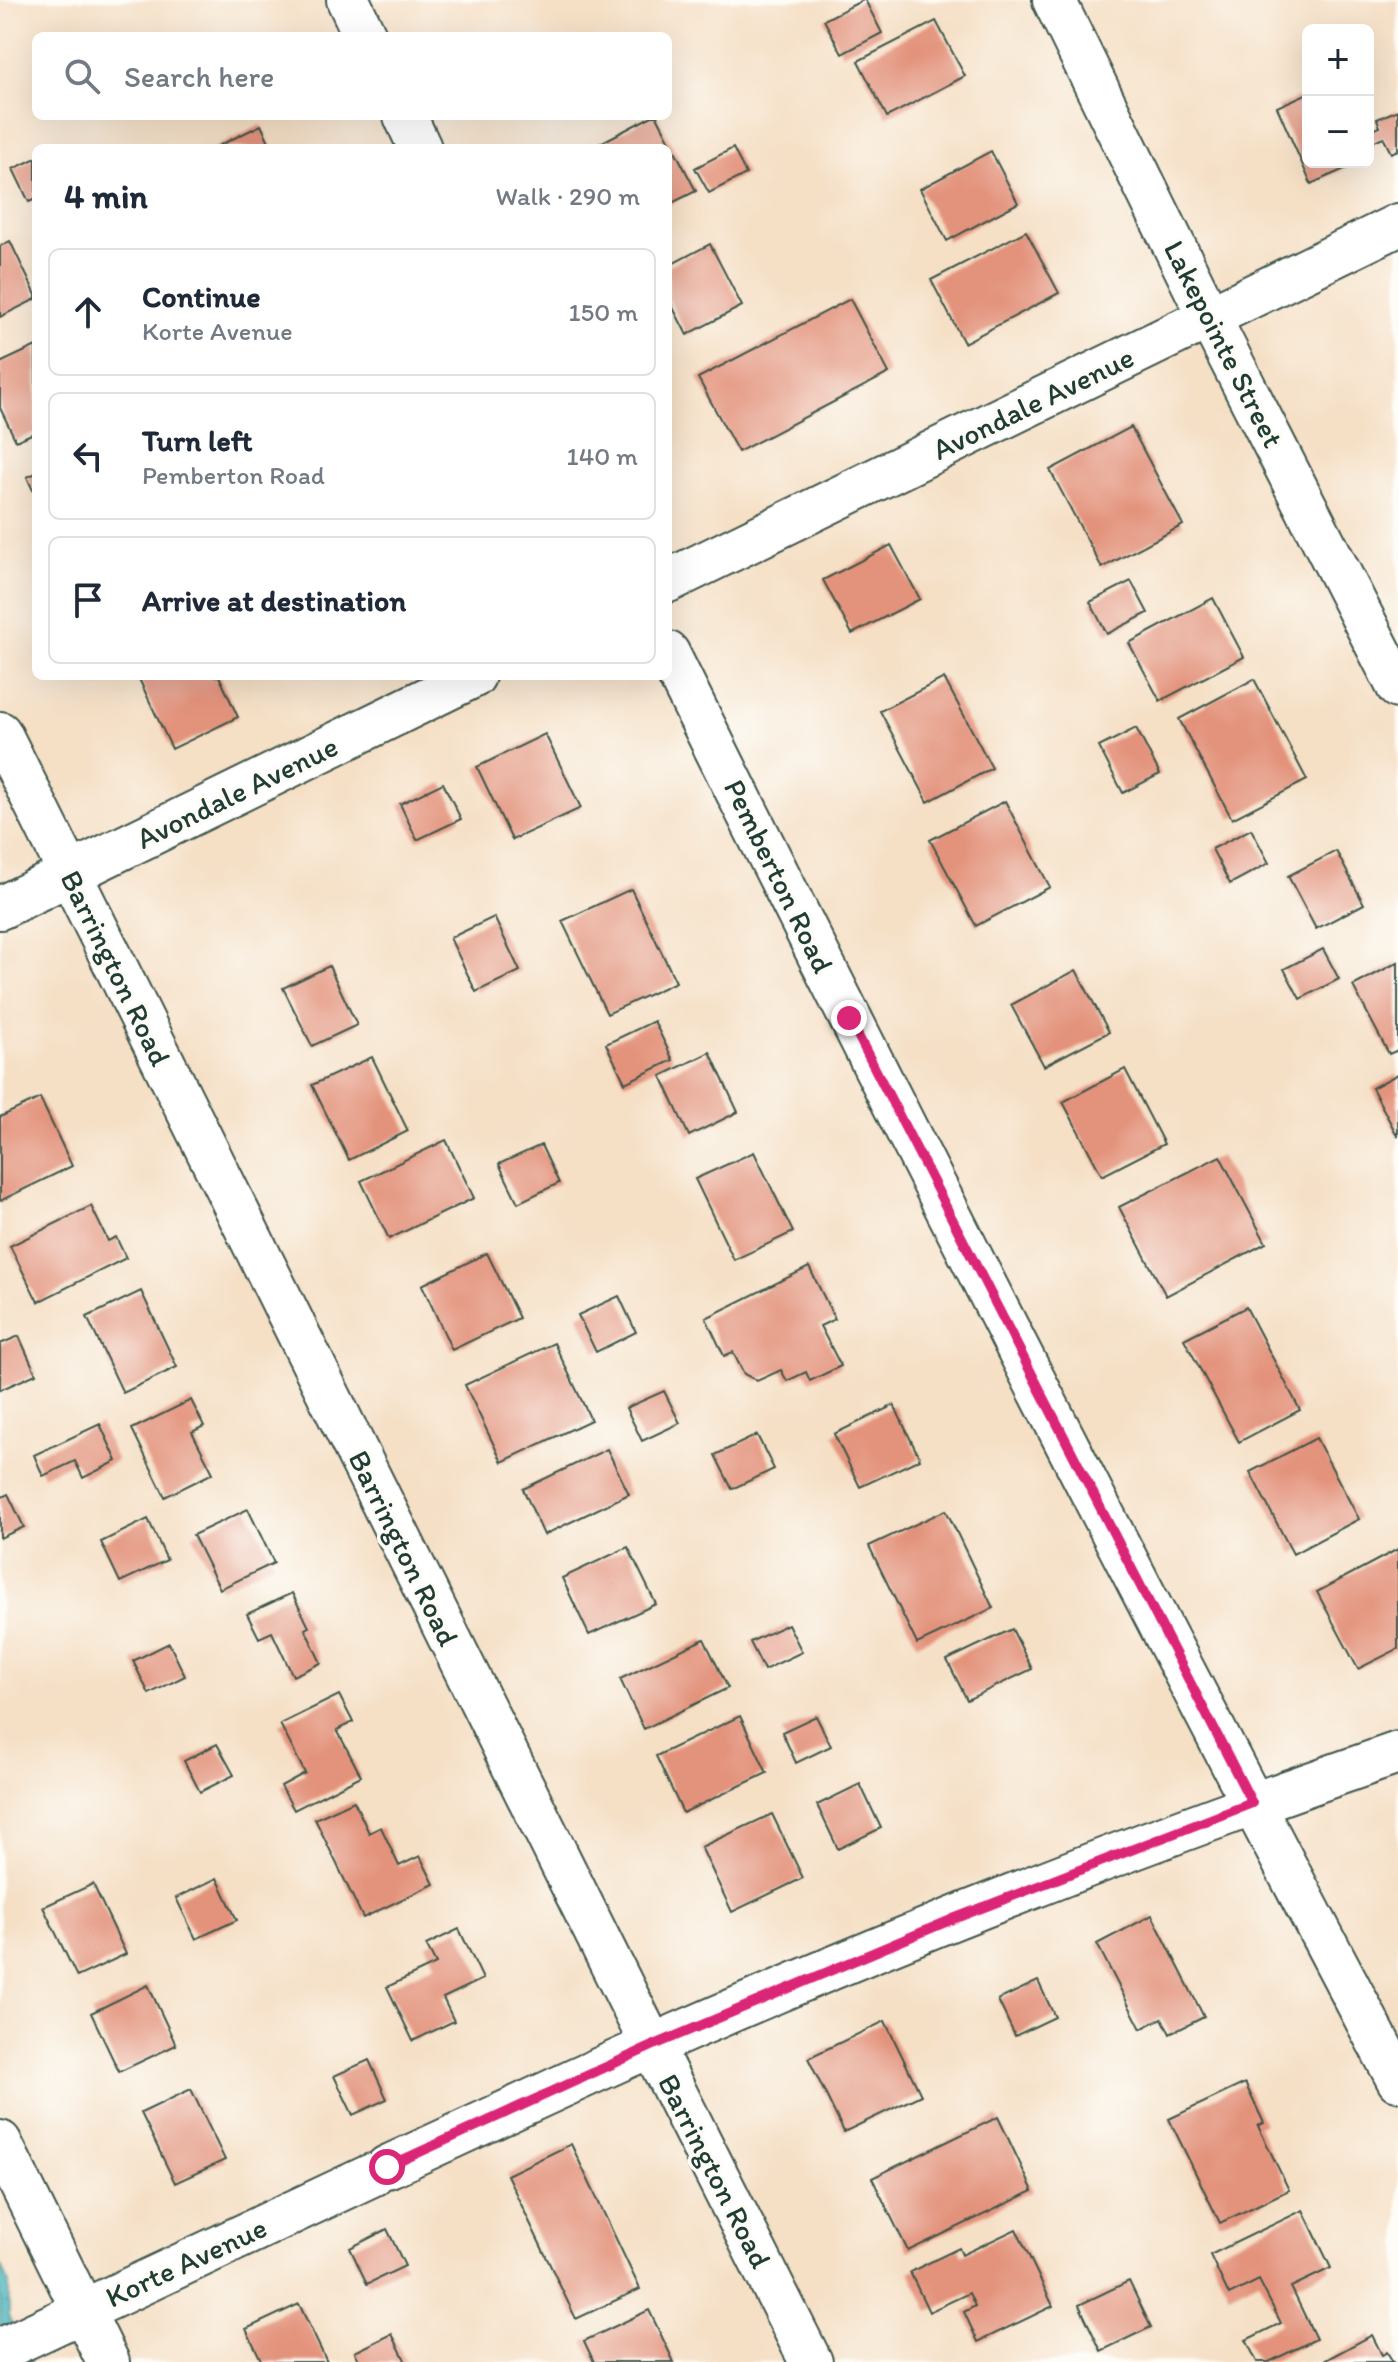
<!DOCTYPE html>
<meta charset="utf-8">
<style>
:root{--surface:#fff;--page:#f2f2f3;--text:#1f2937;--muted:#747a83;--line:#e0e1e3}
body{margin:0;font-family:Itim,sans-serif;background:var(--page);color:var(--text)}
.controls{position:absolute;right:24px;top:24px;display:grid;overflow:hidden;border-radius:12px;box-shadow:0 8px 32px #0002}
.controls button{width:72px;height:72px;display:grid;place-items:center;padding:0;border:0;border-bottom:2px solid var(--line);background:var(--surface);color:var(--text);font:40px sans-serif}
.stop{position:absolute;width:24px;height:24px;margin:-18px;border:6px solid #db2777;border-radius:50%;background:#fff}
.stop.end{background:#db2777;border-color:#fff;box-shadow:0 2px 8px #0008}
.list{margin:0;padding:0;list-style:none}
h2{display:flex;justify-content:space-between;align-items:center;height:104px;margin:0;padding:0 32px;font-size:34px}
h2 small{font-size:26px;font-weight:400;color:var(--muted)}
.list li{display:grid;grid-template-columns:52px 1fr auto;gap:24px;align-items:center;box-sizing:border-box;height:128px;margin:0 16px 16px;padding:0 16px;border:2px solid var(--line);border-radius:12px}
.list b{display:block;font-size:30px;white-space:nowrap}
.list p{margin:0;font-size:26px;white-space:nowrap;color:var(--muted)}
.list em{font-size:26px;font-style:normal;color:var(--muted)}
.icon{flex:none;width:44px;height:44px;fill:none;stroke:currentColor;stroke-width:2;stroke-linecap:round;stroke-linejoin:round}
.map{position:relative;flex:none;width:1398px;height:2362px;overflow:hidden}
.search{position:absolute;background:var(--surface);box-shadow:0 8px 32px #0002;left:32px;top:32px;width:640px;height:88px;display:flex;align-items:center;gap:20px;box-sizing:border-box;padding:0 28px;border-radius:12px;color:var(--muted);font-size:30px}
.panel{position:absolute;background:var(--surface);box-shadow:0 8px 32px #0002;left:32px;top:144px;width:640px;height:536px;border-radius:12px}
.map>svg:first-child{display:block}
.water{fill:url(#water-ripples);stroke:#2e7676;stroke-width:2}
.building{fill:#e3937c}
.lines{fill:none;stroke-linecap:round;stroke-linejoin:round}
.minor-casing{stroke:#3f554a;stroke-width:46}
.minor{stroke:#fff;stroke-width:42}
.route{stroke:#db2777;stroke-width:10}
.labels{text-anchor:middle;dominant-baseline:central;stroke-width:7;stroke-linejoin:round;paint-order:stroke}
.street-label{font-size:30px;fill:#1f3d34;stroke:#fdfcf7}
</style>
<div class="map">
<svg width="1398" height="2362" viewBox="0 0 1398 2362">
<defs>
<pattern id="water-ripples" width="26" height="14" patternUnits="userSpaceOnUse" patternTransform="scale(2)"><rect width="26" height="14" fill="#3eafb7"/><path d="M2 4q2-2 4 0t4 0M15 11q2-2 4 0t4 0" fill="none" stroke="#339096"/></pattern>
</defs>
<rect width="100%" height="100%" fill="#fdfcf7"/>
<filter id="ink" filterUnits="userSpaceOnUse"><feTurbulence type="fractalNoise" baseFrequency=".0125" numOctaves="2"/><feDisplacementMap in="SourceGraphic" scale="16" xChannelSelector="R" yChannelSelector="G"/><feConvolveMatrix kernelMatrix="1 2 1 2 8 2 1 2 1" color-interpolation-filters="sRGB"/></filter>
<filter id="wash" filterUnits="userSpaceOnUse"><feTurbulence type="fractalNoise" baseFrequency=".006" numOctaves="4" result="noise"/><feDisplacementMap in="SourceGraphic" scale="32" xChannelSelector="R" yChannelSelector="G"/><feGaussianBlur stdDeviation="1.8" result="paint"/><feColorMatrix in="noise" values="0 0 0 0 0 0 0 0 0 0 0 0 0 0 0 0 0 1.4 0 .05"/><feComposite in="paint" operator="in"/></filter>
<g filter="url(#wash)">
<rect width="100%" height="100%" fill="#f5dfc5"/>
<path class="water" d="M0,2265L9,2283V2316L31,2362H0Z"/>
<g id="blocks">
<path class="building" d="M863,0H865L882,33L842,54L824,20Z
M936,21L965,76L887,117L858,61Z
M1308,93V162H1360L1311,184L1277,107Z
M1398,110V150L1391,153L1383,137L1368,144V132L1380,127L1377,119Z
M652,116H657L696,191L668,205V148H591Z
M261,125L272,148H214Z
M733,148L746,174L709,193L695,168Z
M991,151L1018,203L947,241L920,189Z
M36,158V199L29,202L13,169Z
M1026,231L1059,293L964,343L931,280Z
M10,241L36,295V299L0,317V246Z
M710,244L742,306L687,335L668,298V266Z
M850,299L889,373L738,452L698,378Z
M36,346V432L16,441L0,408V363Z
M1131,427L1183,525L1102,568L1050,470Z
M36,473V497L27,477Z
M891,545L920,599L852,634L823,580Z
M1131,581L1148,613L1107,634L1090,602Z
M1213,598L1244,657L1160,701L1129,643Z
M144,676H219L238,717L172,749L139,679Z
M944,678L992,768L928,802L880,711Z
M1254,679L1307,780L1232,819L1179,719Z
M1136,728L1160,774L1123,793L1099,747Z
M545,734L581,808L512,840L477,767Z
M443,783L461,819L417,840L400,804Z
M1005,801L1050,887L976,926L930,840Z
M1251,829L1269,863L1230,884L1212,849Z
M1336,851L1364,904L1316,929L1288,876Z
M631,889L676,982L607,1014L562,921Z
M494,917L520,971L476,992L450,938Z
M1323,949L1339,979L1300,999L1284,969Z
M1398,962V1050L1389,1054L1353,986Z
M329,966L357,1025L312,1046L283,988Z
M1076,970L1109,1032L1044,1066L1011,1005Z
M654,1021L673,1060L625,1083L606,1044Z
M710,1052L738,1112L689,1136L661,1076Z
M372,1057L408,1131L349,1160L312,1085Z
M1125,1069L1164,1144L1102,1176L1063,1102Z
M1398,1074V1137L1372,1088Z
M40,1098L72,1166L0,1201V1117Z
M446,1140L474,1198L389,1239L361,1181Z
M541,1145L559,1183L518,1203L499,1164Z
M754,1152L793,1232L734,1260L695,1179Z
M1220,1156L1266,1243L1166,1296L1119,1207Z
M91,1206L108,1241L116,1237L126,1258L38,1302L10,1246Z
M487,1253L519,1318L452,1350L422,1285Z
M809,1267L835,1319L820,1326L841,1366L810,1381L806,1372L787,1381L781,1370L757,1381L744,1374L733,1352L724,1356L706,1318Z
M141,1291L177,1367L123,1393L87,1317Z
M619,1296L636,1332L596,1352L578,1315Z
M1246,1307L1300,1410L1239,1442L1184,1339Z
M19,1336L36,1374L0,1390V1344Z
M554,1343L591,1420L502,1462L465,1385Z
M664,1391L680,1423L642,1441L626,1408Z
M191,1400L204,1426L192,1432L213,1473L165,1497L132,1429Z
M894,1405L920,1459L860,1487L834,1434Z
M100,1424L117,1461L83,1478L75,1461L43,1476L34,1455Z
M757,1435L774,1469L732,1489L715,1455Z
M1316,1438L1359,1519L1293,1554L1250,1472Z
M607,1449L629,1494L544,1535L523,1489Z
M8,1494L24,1527L0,1538V1498Z
M248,1509L274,1563L220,1589L193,1535Z
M946,1510L993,1608L917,1644L869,1546Z
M148,1519L167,1560L120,1582L101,1542Z
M628,1547L656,1604L589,1635L562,1578Z
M1398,1549V1649L1358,1669L1317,1592Z
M292,1593L309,1627L305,1629L321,1663L293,1676L272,1632L259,1638L247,1614Z
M788,1624L802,1652L764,1670L750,1642Z
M1012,1629L1032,1669L967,1700L947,1660Z
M704,1639L728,1688L644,1729L620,1679Z
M169,1643L185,1676L149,1694L133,1661Z
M339,1695L353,1722L337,1730L361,1776L294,1810L281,1786L305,1773L280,1724Z
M740,1716L767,1773L683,1813L656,1756Z
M816,1716L831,1746L796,1763L782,1732Z
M217,1744L234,1775L200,1792L184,1761Z
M860,1784L881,1828L838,1849L817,1805Z
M354,1801L369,1833L381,1827L399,1866L420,1856L434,1884L363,1918L315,1819Z
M772,1814L803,1878L732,1912L701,1847Z
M217,1878L237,1920L196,1939L176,1898Z
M93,1884L126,1954L77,1977L43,1907Z
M1152,1915L1204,2017L1170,2034L1162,2018L1141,2029L1097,1944Z
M459,1929L483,1979L443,1998L454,2021L413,2041L387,1987L436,1964L426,1945Z
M1038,1981L1055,2017L1015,2036L998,2000Z
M148,1985L176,2045L119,2072L91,2013Z
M885,2021L921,2095L844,2132L808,2058Z
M369,2060L387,2099L353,2115L334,2076Z
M1245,2083L1264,2123L1258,2126L1289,2190L1220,2223L1169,2119Z
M191,2089L225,2160L175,2183L141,2113Z
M998,2117L1033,2191L908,2251L872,2178Z
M571,2144L640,2289L576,2319L507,2175Z
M1303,2210L1331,2268L1291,2287L1316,2339L1269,2362H1257L1246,2340L1281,2323L1259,2280L1229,2295L1210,2255Z
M387,2229L405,2266L367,2284L350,2248Z
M1016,2229L1053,2306L978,2342L964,2312L975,2306L969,2293L929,2312L910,2272L959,2248L962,2255Z
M1129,2281L1151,2327L1101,2351L1079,2305Z
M299,2304L327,2362H262L246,2329Z
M649,2310L674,2362H594L584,2341Z
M392,2334L406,2362H360L355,2352Z
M1372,2335L1382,2355L1387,2352L1393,2362H1322Z"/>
</g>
</g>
<g filter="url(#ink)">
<use href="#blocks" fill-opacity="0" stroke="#3f554a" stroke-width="2"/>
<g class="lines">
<g class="minor-casing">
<path id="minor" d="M348,0L365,36
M1054,0L1209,317L1398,687
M405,116L420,148
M668,581L1398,225
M668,653C905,1132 1148,1607 1398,2080
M0,733L652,2046L811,2362
M0,908L474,676
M0,2142L108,2362
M387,2167C475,2127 563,2085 651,2046C895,1938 1145,1840 1398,1753
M0,2350L372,2175"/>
</g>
<use href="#minor" class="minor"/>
</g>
</g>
<g class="lines" filter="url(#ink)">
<path class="route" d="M387,2167L652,2046L953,1919L1252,1803L849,1018"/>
</g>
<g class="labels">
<g class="street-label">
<text transform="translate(1224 344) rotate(63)">Lakepointe Street</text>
<text transform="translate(1033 403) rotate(-26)">Avondale Avenue</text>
<text transform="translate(237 792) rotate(-26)">Avondale Avenue</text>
<text transform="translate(779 876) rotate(64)">Pemberton Road</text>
<text transform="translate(116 968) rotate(64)">Barrington Road</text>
<text transform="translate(404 1548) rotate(64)">Barrington Road</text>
<text transform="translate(715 2171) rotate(63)">Barrington Road</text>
<text transform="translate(186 2262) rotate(-25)">Korte Avenue</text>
</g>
</g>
</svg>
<div class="controls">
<button>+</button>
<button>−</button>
</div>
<div class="stop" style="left:387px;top:2167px"></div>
<div class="stop end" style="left:849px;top:1018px"></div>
<div class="search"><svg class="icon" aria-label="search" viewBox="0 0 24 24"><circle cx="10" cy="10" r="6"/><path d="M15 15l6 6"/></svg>Search here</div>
<section class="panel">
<h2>4 min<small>Walk · 290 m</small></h2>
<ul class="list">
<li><svg class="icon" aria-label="ahead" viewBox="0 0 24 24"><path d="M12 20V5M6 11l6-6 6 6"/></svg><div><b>Continue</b><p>Korte Avenue</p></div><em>150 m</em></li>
<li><svg class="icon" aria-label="left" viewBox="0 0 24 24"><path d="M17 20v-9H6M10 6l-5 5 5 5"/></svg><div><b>Turn left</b><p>Pemberton Road</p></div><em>140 m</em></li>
<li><svg class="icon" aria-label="arrive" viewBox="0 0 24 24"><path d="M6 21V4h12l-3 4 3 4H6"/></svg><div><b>Arrive at destination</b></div></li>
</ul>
</section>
</div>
